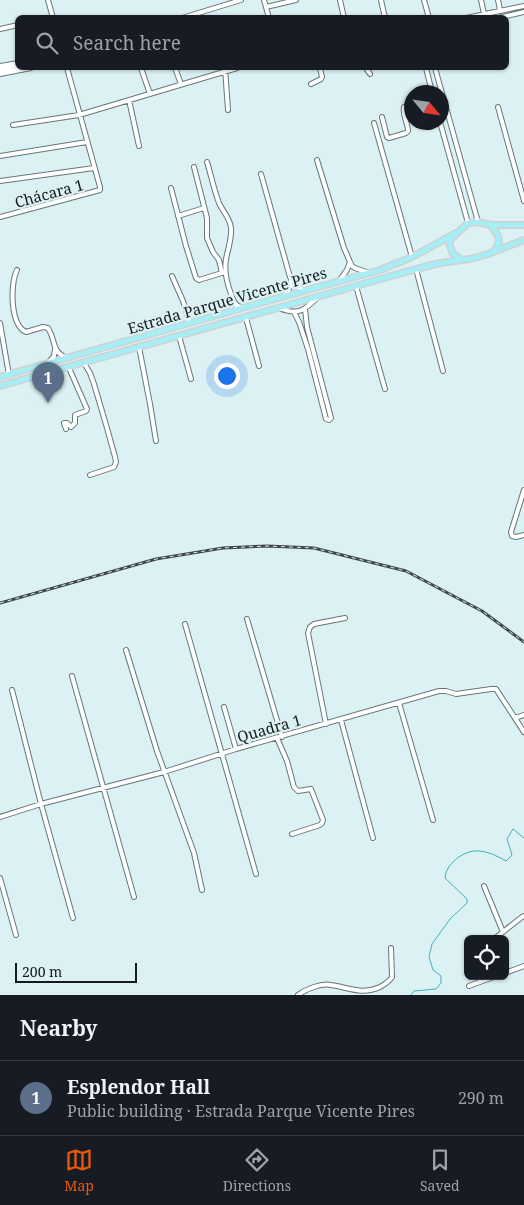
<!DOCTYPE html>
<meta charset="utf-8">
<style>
:root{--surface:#171b24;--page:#20242c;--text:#f1f3f6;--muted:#9ea1a6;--line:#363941;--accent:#ea580c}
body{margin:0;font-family:"Noto Serif",serif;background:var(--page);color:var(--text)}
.controls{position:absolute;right:15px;bottom:15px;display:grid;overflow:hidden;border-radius:8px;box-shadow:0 1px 4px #0004}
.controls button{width:45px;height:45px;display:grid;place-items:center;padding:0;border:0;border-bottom:1px solid var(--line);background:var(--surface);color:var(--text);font:25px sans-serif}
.compass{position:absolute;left:404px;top:85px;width:45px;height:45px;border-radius:50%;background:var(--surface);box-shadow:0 1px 4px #0004;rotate:119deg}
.scale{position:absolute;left:15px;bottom:12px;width:122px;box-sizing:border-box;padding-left:5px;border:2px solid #141b1c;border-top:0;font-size:14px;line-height:18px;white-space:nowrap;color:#141b1c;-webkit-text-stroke:4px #dcf1f3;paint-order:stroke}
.you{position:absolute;left:226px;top:375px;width:18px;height:18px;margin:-12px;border:4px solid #fff;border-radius:50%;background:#1a73e8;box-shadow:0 0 0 8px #1a73e833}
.badge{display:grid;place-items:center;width:32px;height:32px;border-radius:50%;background:var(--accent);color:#fff;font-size:16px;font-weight:700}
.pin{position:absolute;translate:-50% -41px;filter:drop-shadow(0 1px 2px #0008)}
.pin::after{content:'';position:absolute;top:26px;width:18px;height:15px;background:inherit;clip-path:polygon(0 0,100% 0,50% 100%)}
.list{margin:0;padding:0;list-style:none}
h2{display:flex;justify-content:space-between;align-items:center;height:65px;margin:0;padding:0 20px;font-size:21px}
h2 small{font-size:16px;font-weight:400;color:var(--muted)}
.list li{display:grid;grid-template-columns:32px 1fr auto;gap:15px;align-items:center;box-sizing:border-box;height:75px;padding:0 20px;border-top:1px solid var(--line)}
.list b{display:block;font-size:19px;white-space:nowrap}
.list p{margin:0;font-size:16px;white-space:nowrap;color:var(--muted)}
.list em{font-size:16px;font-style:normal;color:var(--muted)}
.icon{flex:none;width:28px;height:28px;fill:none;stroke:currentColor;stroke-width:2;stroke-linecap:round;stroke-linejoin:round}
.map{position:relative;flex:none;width:524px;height:995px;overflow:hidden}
.search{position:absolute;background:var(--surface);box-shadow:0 1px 4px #0004;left:15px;right:15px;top:15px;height:55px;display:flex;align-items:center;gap:12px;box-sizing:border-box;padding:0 18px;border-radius:8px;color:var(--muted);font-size:19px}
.sheet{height:140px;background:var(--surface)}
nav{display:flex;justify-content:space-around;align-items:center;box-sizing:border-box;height:70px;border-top:1px solid var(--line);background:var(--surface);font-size:14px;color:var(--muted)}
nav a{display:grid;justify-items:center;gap:2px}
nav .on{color:var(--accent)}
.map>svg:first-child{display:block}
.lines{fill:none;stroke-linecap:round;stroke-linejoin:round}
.stream{stroke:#42b1ba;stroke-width:1}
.minor-casing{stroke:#657779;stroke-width:6}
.major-casing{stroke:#d0d1d2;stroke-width:8}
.minor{stroke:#fff;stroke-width:4}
.major{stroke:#a7eef4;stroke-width:5}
.rail-casing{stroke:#3e4849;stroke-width:3}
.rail{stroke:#dcf1f3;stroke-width:1;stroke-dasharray:4;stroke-linecap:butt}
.labels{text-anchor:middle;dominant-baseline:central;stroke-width:4.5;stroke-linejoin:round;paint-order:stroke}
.street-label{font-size:15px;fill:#141b1c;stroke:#dcf1f3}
</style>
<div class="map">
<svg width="524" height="995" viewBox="0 0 524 995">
<rect width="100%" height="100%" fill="#dcf1f3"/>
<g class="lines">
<path class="stream" d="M411,995L414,991L436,989L441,983V976L433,970L429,957L432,944L450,919L467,903V899L445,878C446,864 462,852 475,851C486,850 497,856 506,861L512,855L507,839L513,829L524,838"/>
<g class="minor-casing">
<path id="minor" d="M48,0L53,18
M264,0L269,18
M340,0L344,18
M381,0L385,18
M424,0L429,18
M481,0L485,18
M498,0L500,10
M266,7L296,0
M182,18L241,0
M466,18L524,6
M498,18L524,12
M0,29L18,25
M0,66L18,63
M141,68L150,94
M175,68L181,84
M225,68L228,110
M366,68L370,74
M426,68L432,92
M435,68L478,222
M0,70L18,67
M0,74L31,68
M311,84L321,79L322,77L320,68
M129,100L139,146
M498,107L524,201
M382,117L387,137L389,138L406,133L408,131C408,123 402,115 404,107L412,105
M440,122L468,223
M374,123L412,257
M13,125L79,115L237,68
M0,156L87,142
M317,160L344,248L350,262L352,266L355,268L369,273
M207,162C211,175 214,190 219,203C223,212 230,218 231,228C232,238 228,249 226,259C224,270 227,283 231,294C233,300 235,306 242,308
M194,167L207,218V238L213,252L219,260L222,273
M261,174L290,277L294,285L305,291
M0,181L94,168
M171,188L186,246L196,278L199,280L225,272
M178,216L204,208
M0,217L100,190V187L67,68
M416,269L443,371
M17,270C10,284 10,325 26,332L43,327L48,328C57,342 50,349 66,358
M172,276L183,301L190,323
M339,281L347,270L350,262
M356,286L385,389
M285,296L290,287L291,279
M279,308C298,316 305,310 318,297
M294,312L299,322L308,349L326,419L329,420L331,418L307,327L305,309
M246,318L259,366
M0,323L9,375
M179,336L191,379
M139,347L150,404L156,441
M49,362L54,356L55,349
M84,363L90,373L94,384L107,428L115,457L116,462L114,467L90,475
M66,429L64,423H67L71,427L75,423V415L86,411L87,409L69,368
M524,490L511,532L512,536L516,537L524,535
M247,619L282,737
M185,624L256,874
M126,650L157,751L194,853L202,890
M72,676L134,897
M12,690L41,804L73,918
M399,703L433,820
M224,707L236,749
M515,718L524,715
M341,720L373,838
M326,724L308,633L310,627L314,624L345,618
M277,738L287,761L294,787L298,791L311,789L323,820L322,823L320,825L292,834
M0,817L41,804L164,772L236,749L439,691H446L456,694L491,689H496L524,732
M0,878L16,935
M484,886L503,932
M494,939L522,917L524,916
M505,973L524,966
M469,986L496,976
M298,995C306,989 321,983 331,985C350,988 362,995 380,987C385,984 389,982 392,977L391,948"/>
</g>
<g class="major-casing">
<path id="major" d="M490,225C499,235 503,241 493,252
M462,260L453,254L449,244L452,238L468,223L478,222L490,225H524
M0,377L242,308L380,270L412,257L456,233
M0,386L416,269L440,263L470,259L485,255L524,240"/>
</g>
<use href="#minor" class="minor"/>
<use href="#major" class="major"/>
<g class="rail-casing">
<path id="rail" d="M0,603L156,559L223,548L267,546L314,548L406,571L482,611L524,642"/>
</g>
<use href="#rail" class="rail"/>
</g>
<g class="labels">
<g class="street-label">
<text transform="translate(49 193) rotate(-15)">Chácara 1</text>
<text transform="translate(227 300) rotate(-16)">Estrada Parque Vicente Pires</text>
<text transform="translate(269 728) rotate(-16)">Quadra 1</text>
</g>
</g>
</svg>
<div class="controls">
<button><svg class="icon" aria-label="locate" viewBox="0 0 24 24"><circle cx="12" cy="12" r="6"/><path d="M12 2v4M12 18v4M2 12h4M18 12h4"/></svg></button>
</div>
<svg class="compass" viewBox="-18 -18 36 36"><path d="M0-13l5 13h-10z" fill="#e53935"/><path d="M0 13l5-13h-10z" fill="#9ea1a6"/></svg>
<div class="scale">200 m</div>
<div class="you"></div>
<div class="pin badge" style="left:48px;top:403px;background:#5c6f8a">1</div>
<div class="search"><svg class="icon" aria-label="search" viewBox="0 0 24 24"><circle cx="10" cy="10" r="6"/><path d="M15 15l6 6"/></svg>Search here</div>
</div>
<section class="sheet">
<h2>Nearby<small></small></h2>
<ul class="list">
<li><span class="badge" style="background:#5c6f8a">1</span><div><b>Esplendor Hall</b><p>Public building · Estrada Parque Vicente Pires</p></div><em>290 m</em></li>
</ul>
</section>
<nav>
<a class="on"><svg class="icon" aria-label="map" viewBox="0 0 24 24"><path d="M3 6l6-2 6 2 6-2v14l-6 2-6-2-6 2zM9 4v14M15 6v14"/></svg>Map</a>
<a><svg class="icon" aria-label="directions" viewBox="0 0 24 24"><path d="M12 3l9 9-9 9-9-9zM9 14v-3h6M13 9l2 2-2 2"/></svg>Directions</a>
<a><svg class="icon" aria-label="saved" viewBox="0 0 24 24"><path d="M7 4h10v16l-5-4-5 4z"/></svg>Saved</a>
</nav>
